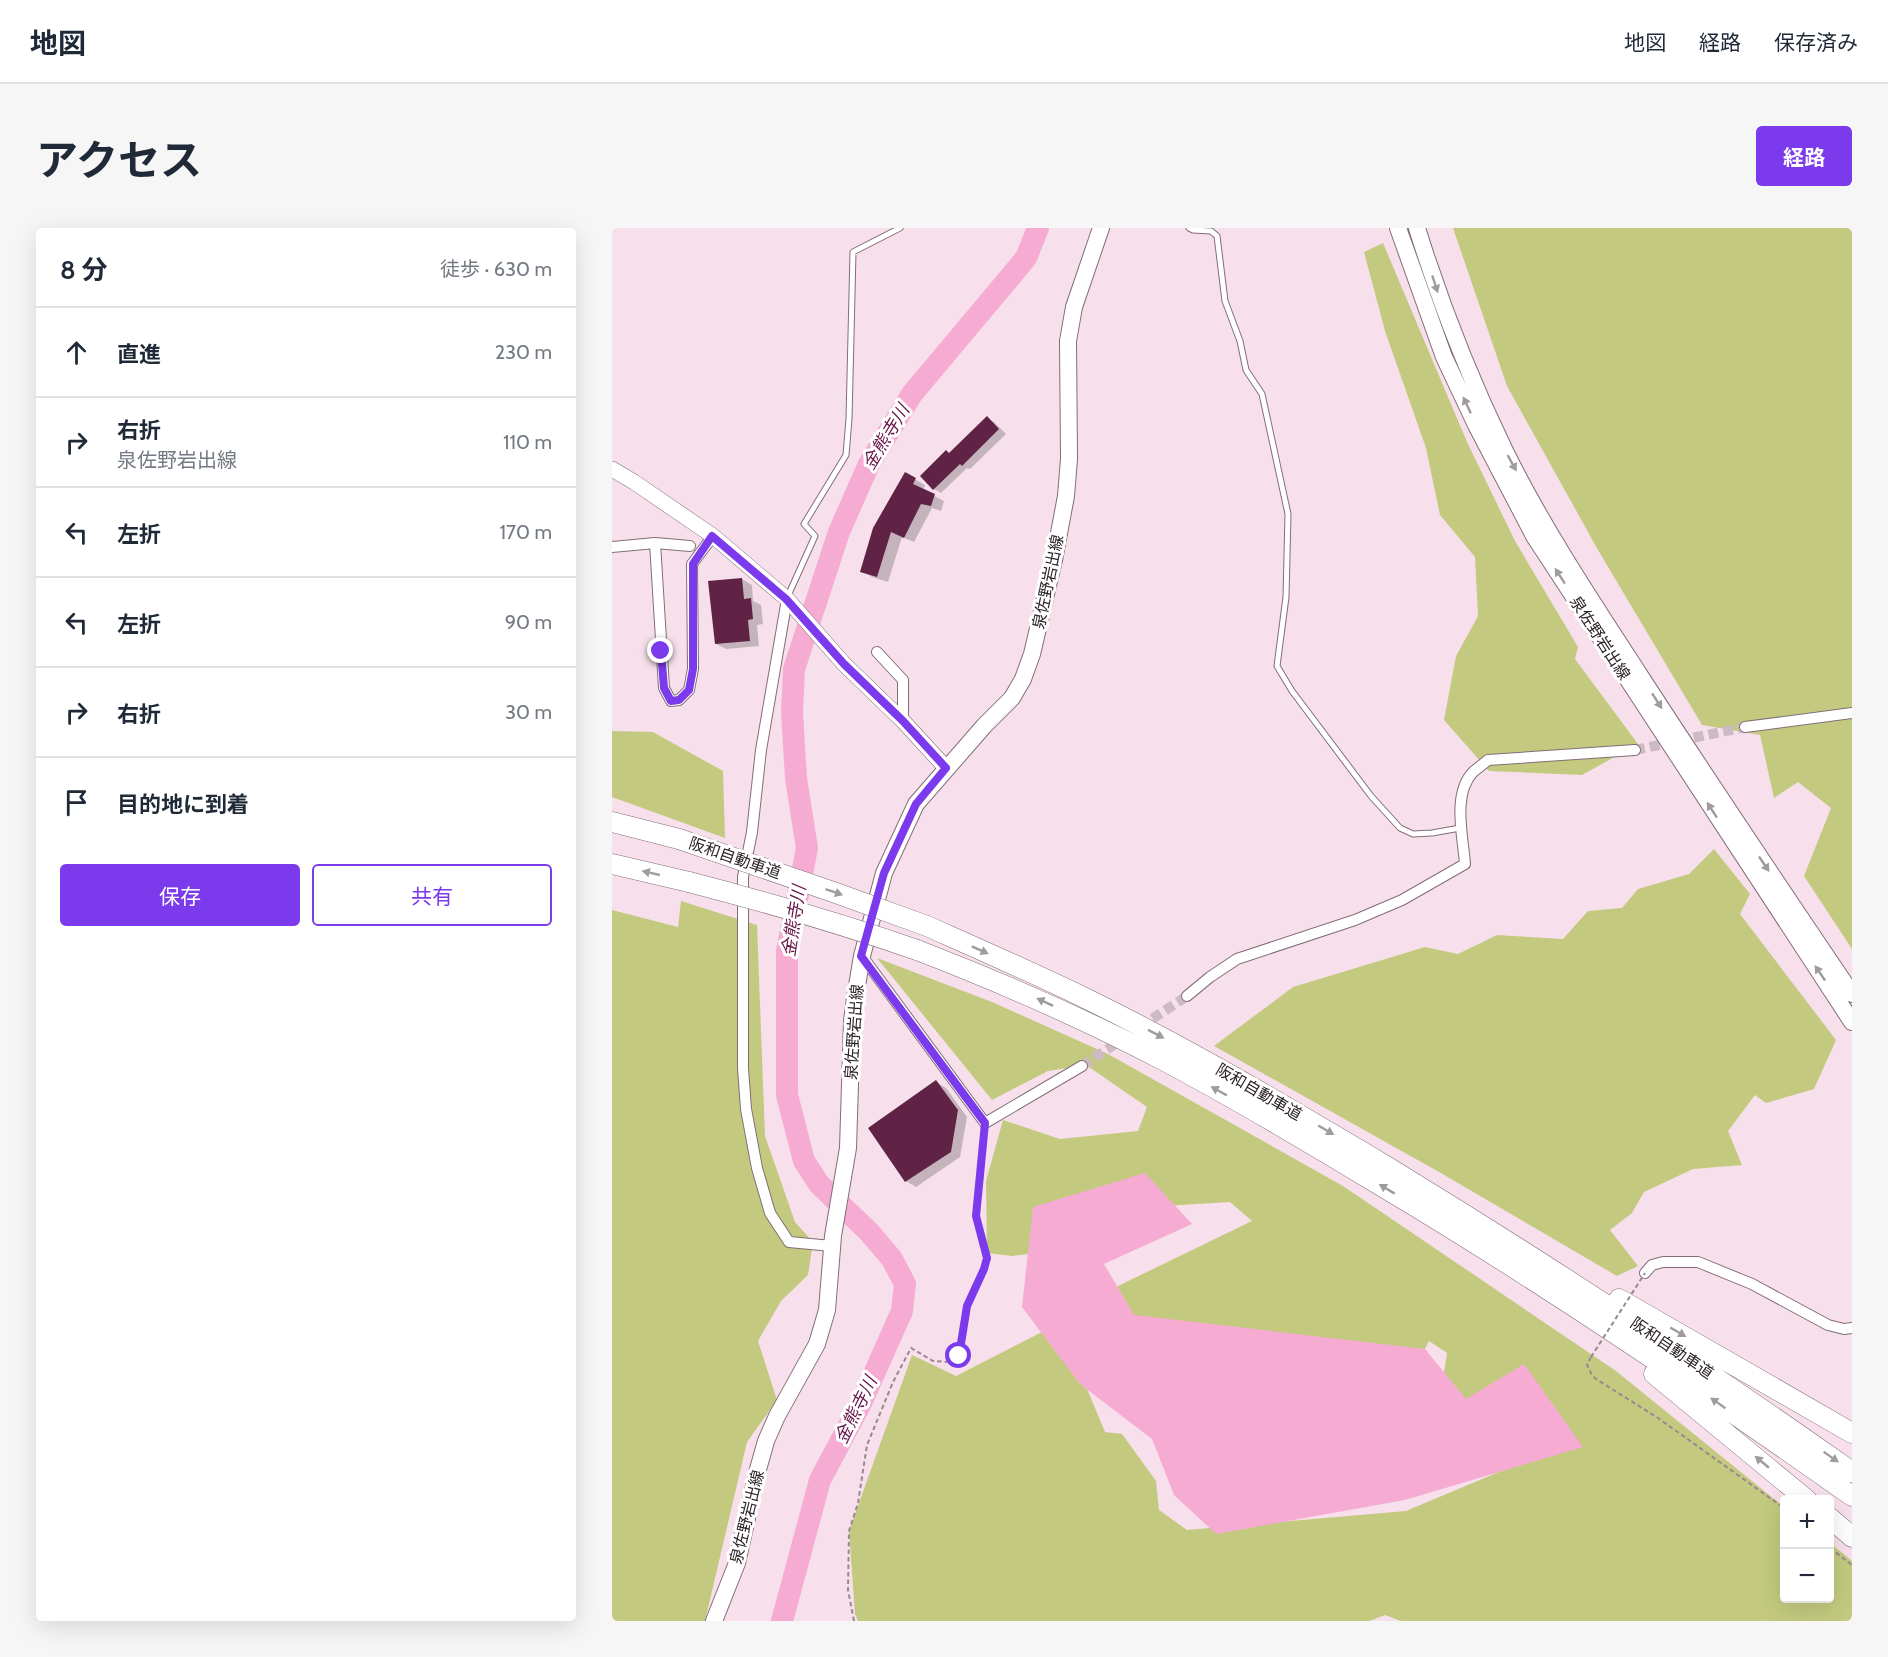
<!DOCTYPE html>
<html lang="ja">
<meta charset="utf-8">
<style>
:root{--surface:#fff;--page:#f6f6f7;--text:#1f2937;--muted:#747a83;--line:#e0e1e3;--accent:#7c3aed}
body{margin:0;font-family:Cabin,"Noto Sans JP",sans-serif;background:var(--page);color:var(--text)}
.controls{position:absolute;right:18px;bottom:18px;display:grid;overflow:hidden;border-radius:6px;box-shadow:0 6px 24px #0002}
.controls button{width:54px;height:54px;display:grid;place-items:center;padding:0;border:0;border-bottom:2px solid var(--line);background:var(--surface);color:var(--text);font:30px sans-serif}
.stop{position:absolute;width:18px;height:18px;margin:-14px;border:4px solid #7c3aed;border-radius:50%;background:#fff}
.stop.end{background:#7c3aed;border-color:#fff;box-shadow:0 2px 6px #0008}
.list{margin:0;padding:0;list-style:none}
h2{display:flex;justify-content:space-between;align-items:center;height:78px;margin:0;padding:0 24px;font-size:26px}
h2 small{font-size:20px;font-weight:400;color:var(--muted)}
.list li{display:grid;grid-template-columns:39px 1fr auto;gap:18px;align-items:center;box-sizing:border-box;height:90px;padding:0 24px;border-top:2px solid var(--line)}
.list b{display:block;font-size:22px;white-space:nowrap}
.list p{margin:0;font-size:20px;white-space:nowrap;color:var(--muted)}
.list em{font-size:20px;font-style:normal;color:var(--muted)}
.actions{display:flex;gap:12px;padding:18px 24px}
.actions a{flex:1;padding:14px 0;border:2px solid var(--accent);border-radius:6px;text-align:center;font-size:21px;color:var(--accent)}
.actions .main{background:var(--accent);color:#fff}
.icon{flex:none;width:33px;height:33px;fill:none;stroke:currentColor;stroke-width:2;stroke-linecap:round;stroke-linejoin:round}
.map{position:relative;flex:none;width:1240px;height:1393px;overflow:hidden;border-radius:6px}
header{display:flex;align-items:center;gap:36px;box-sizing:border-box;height:84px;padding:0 30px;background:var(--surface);border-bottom:2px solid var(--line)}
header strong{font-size:28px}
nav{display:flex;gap:33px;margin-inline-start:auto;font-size:21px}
.intro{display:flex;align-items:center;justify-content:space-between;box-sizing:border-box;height:144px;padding:0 36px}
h1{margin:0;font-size:42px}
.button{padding:15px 27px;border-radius:6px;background:var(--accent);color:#fff;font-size:21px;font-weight:700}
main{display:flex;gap:36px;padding:0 36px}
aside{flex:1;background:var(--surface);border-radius:6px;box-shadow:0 6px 24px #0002}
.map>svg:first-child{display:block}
.green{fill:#c3ca7f}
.water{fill:#f6acd2}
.shadow{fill:#0003}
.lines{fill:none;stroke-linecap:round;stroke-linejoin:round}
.river{stroke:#f6acd2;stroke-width:22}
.building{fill:#602346}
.street-tunnel{stroke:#cebac4;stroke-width:10;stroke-dasharray:10 5;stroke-linecap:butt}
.lane-casing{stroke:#826e77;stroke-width:7}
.street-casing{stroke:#826e77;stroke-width:12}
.secondary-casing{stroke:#826e77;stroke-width:16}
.primary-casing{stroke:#826e77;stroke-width:18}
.highway-casing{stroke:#826e77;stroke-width:21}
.path{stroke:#98888f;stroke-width:2;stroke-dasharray:4.5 3;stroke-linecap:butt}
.lane{stroke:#fff;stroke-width:5}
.street{stroke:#fff;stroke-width:10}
.secondary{stroke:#fff;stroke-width:15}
.primary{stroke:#fff;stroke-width:16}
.highway{stroke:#fff;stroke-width:20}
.highway-bridge-casing{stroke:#826e77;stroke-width:21;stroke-linecap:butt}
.path-bridge{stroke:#98888f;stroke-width:2;stroke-dasharray:4.5 3;stroke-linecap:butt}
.highway-bridge{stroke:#fff;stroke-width:20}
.oneway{fill:#a09c9e}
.route{stroke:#7c3aed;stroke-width:8}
.labels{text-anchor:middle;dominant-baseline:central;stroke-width:6;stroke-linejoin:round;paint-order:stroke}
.street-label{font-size:16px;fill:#2b2327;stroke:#fff}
.water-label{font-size:18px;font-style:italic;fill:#681549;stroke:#fff}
</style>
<header>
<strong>地図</strong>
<nav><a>地図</a><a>経路</a><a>保存済み</a></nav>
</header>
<div class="intro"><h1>アクセス</h1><a class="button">経路</a></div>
<main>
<aside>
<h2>8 分<small>徒歩 · 630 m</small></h2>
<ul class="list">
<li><svg class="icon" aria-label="ahead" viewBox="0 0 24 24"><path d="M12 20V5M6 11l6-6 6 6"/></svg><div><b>直進</b></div><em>230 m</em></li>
<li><svg class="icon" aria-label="right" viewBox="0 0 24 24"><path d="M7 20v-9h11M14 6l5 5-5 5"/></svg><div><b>右折</b><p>泉佐野岩出線</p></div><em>110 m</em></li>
<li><svg class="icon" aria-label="left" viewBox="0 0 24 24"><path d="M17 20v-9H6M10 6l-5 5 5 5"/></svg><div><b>左折</b></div><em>170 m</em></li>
<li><svg class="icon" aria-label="left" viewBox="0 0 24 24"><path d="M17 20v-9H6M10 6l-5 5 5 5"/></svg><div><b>左折</b></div><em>90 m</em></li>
<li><svg class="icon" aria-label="right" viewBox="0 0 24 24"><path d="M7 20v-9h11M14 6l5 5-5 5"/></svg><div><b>右折</b></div><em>30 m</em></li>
<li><svg class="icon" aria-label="arrive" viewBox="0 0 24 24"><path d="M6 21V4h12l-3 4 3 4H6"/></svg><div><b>目的地に到着</b></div></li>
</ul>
<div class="actions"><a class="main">保存</a><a>共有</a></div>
</aside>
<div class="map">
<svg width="1240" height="1393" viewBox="0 0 1240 1393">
<rect width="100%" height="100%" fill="#f7e0eb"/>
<path class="green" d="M841,0H1240V721L1192,648L1219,580L1186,554L1162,570L1148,507L1090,497L986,322L895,158Z
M771,15L855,214L903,313L966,419L963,431L1026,516L970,547L877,543L832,492L844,428L866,388L863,329L828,287L814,220L773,103L752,24Z
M0,503L41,504L111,543L113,610L0,569Z
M1102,621L1138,666L1128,686L1224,812L1202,861L1154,875L1143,867L1116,903L1130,937L1081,941L1032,964L1020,985L998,1002L1026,1038L1005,1048L827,944L602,818L681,759L813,719L846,726L885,707L951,711L976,683L1010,680L1026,661L1077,646Z
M69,673L145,697L153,908L183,994L201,1014L196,1047L169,1073L146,1113L165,1172L135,1214L93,1393H0V682L66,699Z
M265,730L380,774L496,826L731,958L1004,1143L1172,1279V1370H1218V1315L1240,1333V1393H789L773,1387L757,1393H246L243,1386L237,1303L300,1127L344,1148L438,1100L471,1151L493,1204L510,1206L544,1253L547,1282L575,1302L794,1283L963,1212L857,1188L827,1177L835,1125L817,1113L793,1160L675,1171L477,1072L640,993L618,974L536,979L442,1023L400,1028L375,1025L374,953L391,892L448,911L526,903L535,879L474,837L436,843L380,872Z"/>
<path class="water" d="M533,945L580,996L492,1036L522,1087L813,1121L854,1171L912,1136L971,1219L793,1272L604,1306L562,1267L540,1211L468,1156L410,1079L421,979Z"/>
<path class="shadow" d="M375,190L382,194L394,206L358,241L355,240L329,265L322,261L338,226Z
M293,246L313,257L311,262L332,273L329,283L320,280L302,314L290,309L276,354L260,349L250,343Z
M130,351L140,357L141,373L149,377L151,396L145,397L147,418L114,421L104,416Z
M324,854L334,860L355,889L348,929L304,959L294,953L258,900Z"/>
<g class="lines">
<path class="river" d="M170,1393L208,1252L249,1175L290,1083L293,1056L280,1031L257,1004L207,956L192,933L175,867V723L195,620L184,550L180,484L182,441L227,304L257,236L300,166L414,30L426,0"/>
</g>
<path class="building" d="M375,188L387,201L350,238L348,236L321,262L308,248L334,222L337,225Z
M293,244L304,250L301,256L323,266L319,278L309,276L292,310L279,304L265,349L248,344L261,300Z
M130,350L132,371L139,370L141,391L136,392L138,413L103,416L96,353Z
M324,852L346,882L339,924L293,954L256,900Z"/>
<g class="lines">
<path class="street-tunnel" d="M1023,522L1133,499
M528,799L575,768
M470,838L512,810"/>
<g class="lane-casing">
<path id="lane" d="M577,0L581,2L599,3L605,8L613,73L628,113L634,142L650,166L676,286L674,369L665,438L680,463L759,568L788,600L801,606L820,605L848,600
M175,370L203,308L192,296L234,227L237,191L241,24L288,0"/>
</g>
<g class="street-casing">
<path id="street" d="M43,315L52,460L59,473L67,472L77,462L81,441L80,336L101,308
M0,319L43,315L78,318
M175,371L149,522L140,604L131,649V840L134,881L145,940L158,985L177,1014L220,1018
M265,424L291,452V493
M1133,499L1240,485
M250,728L373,895L470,838
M575,768L598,749L625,731L743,692L790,672L853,636C851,609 840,566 861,544C866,540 871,536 876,532L1023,522
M1033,1045L1040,1037L1051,1034H1086L1140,1056L1216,1097L1232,1101L1240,1100"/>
</g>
<g class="secondary-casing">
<path id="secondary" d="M0,241L22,254L101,308L175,371L232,436L291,493L334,540"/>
</g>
<g class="primary-casing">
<path id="primary" d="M786,0L832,129L864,197L922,308L1240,794
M805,0C829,77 858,151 893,223C932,302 981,375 1029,449C1098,555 1169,661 1240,766
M102,1393L125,1335L145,1245L154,1213L165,1188L205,1116L215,1082L221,1008L236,920L240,793L243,770L250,728L272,645L304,576L372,498L400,470L411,451L420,426L442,332L454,268L457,231L456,113L462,79L489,0"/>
</g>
<g class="highway-casing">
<path id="highway" d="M0,594L67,611
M0,636L77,654
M315,698C369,722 424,746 477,772C581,823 680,882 779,941C936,1037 1090,1138 1240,1244
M305,722C388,754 470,790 549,831C623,870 695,913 766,956C929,1053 1085,1159 1240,1268
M1007,1071L1240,1205
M1042,1146L1195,1272
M1218,1290L1240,1309"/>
</g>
<path class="path" d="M979,1129L975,1137L980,1147L984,1151L1046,1190L1172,1280
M1218,1320L1240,1337
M242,1393L236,1362L237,1303L246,1275L255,1217L281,1154L299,1120L321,1133L339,1134L347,1128L355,1078L366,1054L375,1030L364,988L372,906"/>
<use href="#lane" class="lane"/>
<use href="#street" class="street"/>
<use href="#secondary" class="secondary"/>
<use href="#primary" class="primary"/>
<use href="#highway" class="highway"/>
<g class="highway-bridge-casing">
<path id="highway-bridge" d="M67,611L224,665L315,698
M77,654C154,674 230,696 305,722"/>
</g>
<path class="path-bridge" d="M979,1129L1033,1045"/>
<use href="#highway-bridge" class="highway-bridge"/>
</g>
<defs><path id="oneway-solid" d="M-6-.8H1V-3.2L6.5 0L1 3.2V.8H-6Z" transform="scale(1.5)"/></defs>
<g class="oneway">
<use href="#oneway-solid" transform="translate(823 56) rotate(72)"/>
<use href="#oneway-solid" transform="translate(855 177) rotate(-115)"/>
<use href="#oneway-solid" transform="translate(900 235) rotate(61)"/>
<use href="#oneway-solid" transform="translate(948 348) rotate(-123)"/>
<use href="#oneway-solid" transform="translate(1045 473) rotate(57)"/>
<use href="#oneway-solid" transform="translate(1100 582) rotate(-123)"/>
<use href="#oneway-solid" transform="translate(1152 636) rotate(56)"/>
<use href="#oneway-solid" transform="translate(39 645) rotate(-167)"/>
<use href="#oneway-solid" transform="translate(222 664) rotate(19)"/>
<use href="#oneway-solid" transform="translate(368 722) rotate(24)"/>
<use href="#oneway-solid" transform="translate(1208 745) rotate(-124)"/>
<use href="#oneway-solid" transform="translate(433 774) rotate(-155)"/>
<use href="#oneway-solid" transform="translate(544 806) rotate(27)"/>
<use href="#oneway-solid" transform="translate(607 863) rotate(-151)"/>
<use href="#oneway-solid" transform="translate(714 902) rotate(30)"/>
<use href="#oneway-solid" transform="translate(775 961) rotate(-149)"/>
<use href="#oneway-solid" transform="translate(1066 1104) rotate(30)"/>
<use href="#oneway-solid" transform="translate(1106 1175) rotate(-145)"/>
<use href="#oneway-solid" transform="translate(1219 1229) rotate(35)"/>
<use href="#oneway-solid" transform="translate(1150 1234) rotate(-140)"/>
</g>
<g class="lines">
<path class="route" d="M49,423L52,460L59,473L67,472L77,462L81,441V336L100,308L174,371L232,436L291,493L334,540L304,576L272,645L249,728L373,895L364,988L375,1030L372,1041L355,1078L347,1128"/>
</g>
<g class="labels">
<g class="street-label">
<text transform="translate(436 354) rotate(-78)">泉佐野岩出線</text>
<text transform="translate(988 410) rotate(57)">泉佐野岩出線</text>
<text transform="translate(123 630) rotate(19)">阪和自動車道</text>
<text transform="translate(242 804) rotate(-86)">泉佐野岩出線</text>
<text transform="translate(647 864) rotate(30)">阪和自動車道</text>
<text transform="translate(1060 1120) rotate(34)">阪和自動車道</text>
<text transform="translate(135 1289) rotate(-76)">泉佐野岩出線</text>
</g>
<g class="water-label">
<text transform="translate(274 209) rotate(-59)">金熊寺川</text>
<text transform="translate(182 693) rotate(-81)">金熊寺川</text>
<text transform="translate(244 1182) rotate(-64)">金熊寺川</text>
</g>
</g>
</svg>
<div class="controls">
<button>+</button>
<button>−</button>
</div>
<div class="stop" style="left:347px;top:1128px"></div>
<div class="stop end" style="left:49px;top:423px"></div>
</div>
</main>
